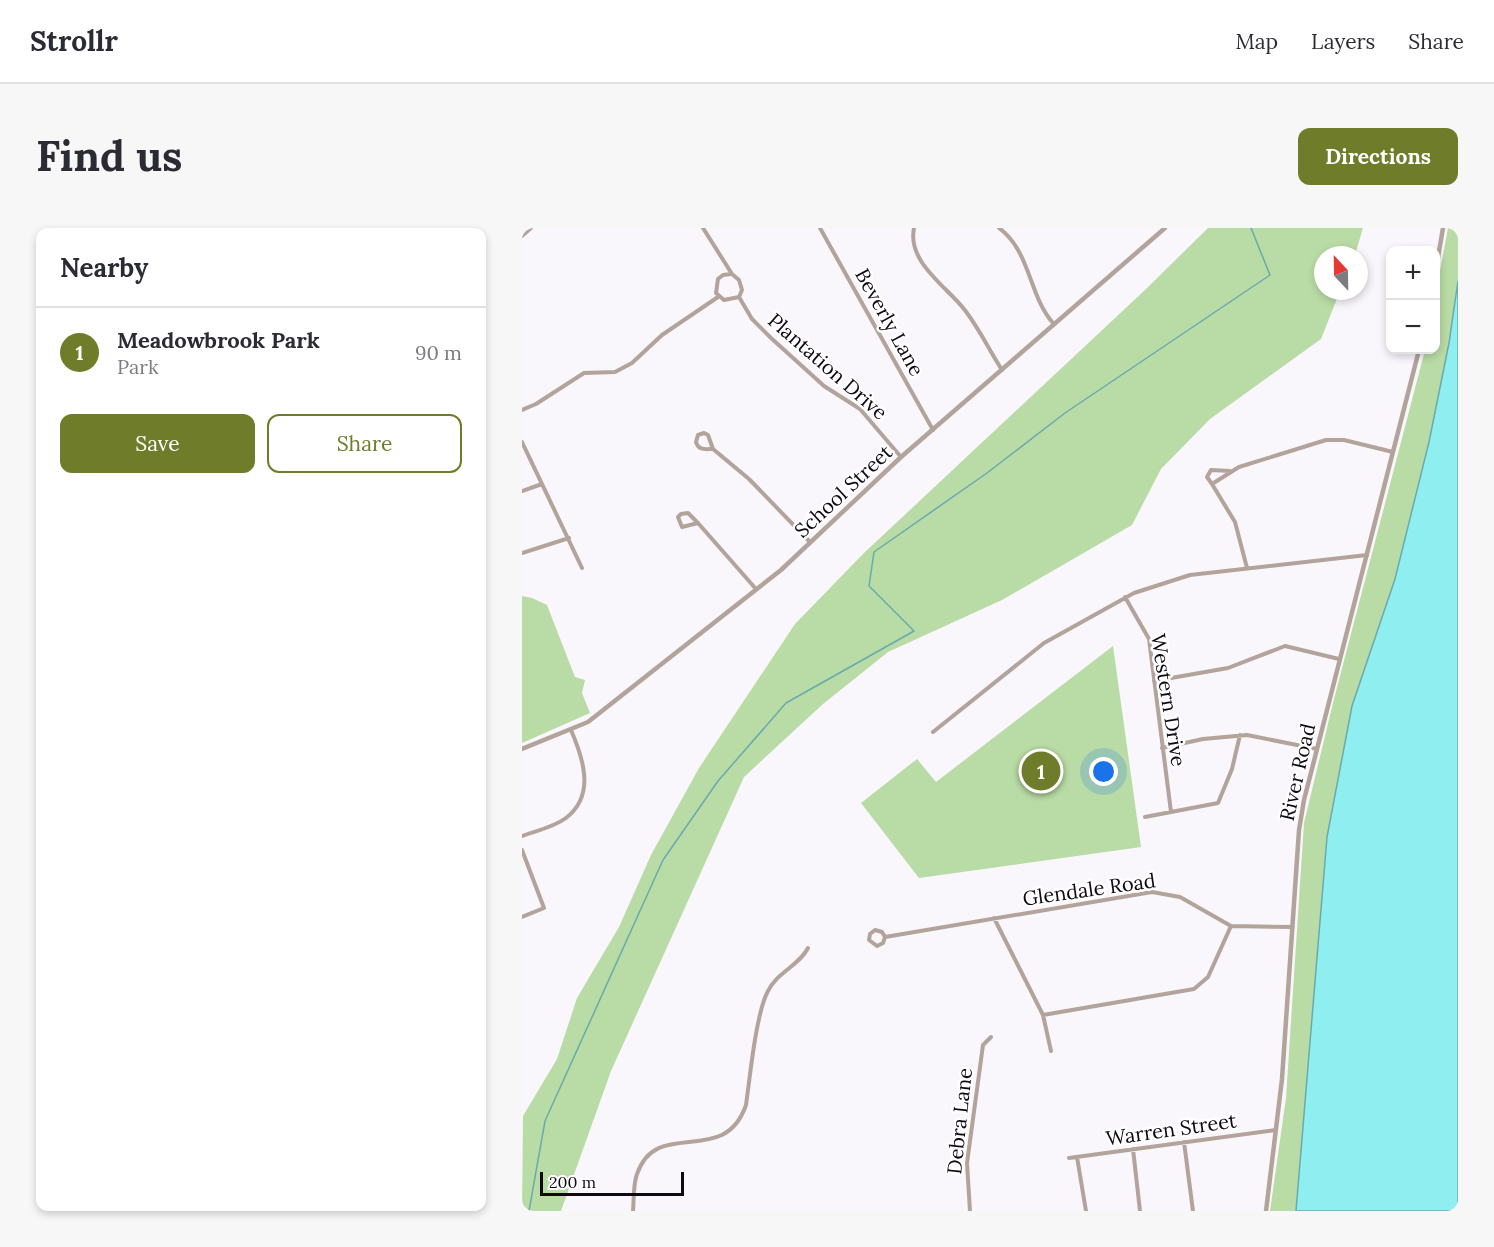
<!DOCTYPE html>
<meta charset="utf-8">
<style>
:root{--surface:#fff;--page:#f7f7f7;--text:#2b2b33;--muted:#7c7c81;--line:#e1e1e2;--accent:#6f7c2a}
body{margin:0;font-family:Lora,serif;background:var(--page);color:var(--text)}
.controls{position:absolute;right:18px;top:18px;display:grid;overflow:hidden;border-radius:12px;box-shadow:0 3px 9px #0003}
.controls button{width:54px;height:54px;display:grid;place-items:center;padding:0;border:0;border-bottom:2px solid var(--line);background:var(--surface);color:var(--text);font:30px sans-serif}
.compass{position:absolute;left:792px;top:18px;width:54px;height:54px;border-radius:50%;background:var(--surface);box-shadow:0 3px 9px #0003;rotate:338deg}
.scale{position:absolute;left:18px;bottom:15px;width:144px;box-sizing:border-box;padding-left:6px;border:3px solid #0f0914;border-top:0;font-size:16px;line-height:21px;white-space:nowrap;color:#0f0914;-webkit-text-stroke:4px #fff;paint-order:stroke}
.you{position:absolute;left:582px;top:544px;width:21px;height:21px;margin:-15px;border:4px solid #fff;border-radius:50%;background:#1a73e8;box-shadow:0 0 0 9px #1a73e833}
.badge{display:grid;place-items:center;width:39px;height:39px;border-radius:50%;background:var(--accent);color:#fff;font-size:20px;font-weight:700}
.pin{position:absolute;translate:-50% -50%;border:3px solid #fff;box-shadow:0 2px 6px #0006}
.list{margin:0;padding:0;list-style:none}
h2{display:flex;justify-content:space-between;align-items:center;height:78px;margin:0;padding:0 24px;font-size:26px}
h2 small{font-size:20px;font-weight:400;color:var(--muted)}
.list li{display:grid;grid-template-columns:39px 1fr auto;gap:18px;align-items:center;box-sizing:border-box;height:90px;padding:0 24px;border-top:2px solid var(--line)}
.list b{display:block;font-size:22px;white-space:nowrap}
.list p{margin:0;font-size:20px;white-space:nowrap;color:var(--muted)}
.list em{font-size:20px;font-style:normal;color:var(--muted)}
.actions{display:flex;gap:12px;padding:18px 24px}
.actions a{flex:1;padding:14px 0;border:2px solid var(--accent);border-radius:12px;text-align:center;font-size:21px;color:var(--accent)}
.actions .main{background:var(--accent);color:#fff}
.map{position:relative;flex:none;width:936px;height:983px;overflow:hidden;border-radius:12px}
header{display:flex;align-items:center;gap:36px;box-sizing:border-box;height:84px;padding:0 30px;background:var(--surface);border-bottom:2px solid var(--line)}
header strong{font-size:28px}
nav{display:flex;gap:33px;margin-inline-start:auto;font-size:21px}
.intro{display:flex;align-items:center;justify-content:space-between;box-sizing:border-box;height:144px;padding:0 36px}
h1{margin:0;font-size:42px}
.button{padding:15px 27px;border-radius:12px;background:var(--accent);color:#fff;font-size:21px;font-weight:700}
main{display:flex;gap:36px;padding:0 36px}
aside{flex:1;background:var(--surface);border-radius:12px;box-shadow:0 3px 9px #0003}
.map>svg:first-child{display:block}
.green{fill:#b9dba5}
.water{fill:#8feff0;stroke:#69aaae;stroke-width:1.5}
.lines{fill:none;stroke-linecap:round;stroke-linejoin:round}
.stream{stroke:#69aaae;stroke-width:1.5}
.minor{stroke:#b3a49b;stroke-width:4}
.tertiary{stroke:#b3a49b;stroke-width:4.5}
.labels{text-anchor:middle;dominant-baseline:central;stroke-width:5;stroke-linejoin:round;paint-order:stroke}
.street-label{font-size:20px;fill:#0f0914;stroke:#fff}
</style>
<header>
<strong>Strollr</strong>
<nav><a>Map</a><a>Layers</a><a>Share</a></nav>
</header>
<div class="intro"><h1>Find us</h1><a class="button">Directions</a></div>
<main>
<aside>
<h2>Nearby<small></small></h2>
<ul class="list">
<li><span class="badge">1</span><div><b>Meadowbrook Park</b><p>Park</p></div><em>90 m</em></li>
</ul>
<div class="actions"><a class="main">Save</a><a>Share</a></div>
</aside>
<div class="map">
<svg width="936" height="983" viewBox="0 0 936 983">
<rect width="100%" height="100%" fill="#f9f6fc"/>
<path class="green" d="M686,0H841L833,27H801V63H818L799,111L688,191L639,241L610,297L480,372L366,424L301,476L222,549L89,843L39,983H0L1,888L35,831L55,770L97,699L129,627L177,540L273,396L342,325L623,62Z
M926,0H936V53L927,115L907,214L873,351L830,478L774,983H748L764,870L782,595L811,475L903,122H914V64Z
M0,368L10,370L25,377L53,449L63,452L60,465L68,485L0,515Z
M591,418L619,619L397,650L339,575L395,531L414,554Z"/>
<path class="water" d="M936,53V983H774L805,609L830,478L873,351L907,214L927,115Z"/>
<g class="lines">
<path class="stream" d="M7,983L23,893L141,632L196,553L264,475L392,403L347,358L352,324L465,245L543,185L748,47L729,0"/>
<path class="minor" d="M181,0L210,46L217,52L220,62L217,69
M298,0L411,202
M392,0C385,34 424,58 442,81C457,100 467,122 480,142
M477,0C509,24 506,66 531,95
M0,8L9,0
M209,46L201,47L196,51L194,65L202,72L217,69
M217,69L230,91L249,110L302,158L338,181L379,229
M0,182L14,176L62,145L93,144L110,135L140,107L196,69
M0,214L60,340
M191,221C183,221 177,223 174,214L176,207L182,205L186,207L191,221L227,251L288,314
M690,256L685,249L689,242L708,243
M0,263L20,256
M176,295L166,285L159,286L156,289L160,299L176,295L234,361
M0,325L47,310
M725,340L713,294L690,256L717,239L804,212H822L871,224
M603,369L627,411L649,584
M632,453L706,440L763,418L817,431
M411,504L522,415L612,365L668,347L845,327
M640,520L681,511L725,507L795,521
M623,589L696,575L710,541L718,507
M0,608C14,603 32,599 44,590C74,567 61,530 49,502
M0,622L22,680L0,689
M472,690L521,787L529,823
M363,709L361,715L355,718L347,712L348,706L353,702L360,704L363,709L630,664L658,669L709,698L770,699
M521,787L672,761L686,749L709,698
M662,914L671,983
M611,921L618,983
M555,929L564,983
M547,930L754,902
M111,983C112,971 111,957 115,946C135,888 202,941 224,877C228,849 234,785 246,763C255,744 277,738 286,720
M448,983L445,935L461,817L469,809"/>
<path class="tertiary" d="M914,41L921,0
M0,521L66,494L259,342L379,229L643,0
M744,983L760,851L777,602L782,572L897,122"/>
</g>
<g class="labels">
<g class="street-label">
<text transform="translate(368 94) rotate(61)">Beverly Lane</text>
<text transform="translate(306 138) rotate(41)">Plantation Drive</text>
<text transform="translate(321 263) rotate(-43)">School Street</text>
<text transform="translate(647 472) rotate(81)">Western Drive</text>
<text transform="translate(775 544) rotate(-77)">River Road</text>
<text transform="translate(567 661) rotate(-8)">Glendale Road</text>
<text transform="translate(437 893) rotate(-84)">Debra Lane</text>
<text transform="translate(649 901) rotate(-8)">Warren Street</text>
</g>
</g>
</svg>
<div class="controls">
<button>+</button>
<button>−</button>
</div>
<svg class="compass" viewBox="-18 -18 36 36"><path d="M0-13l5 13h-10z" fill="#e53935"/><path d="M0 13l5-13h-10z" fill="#7c7c81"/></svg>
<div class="scale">200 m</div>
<div class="you"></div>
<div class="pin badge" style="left:519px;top:543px">1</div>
</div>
</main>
